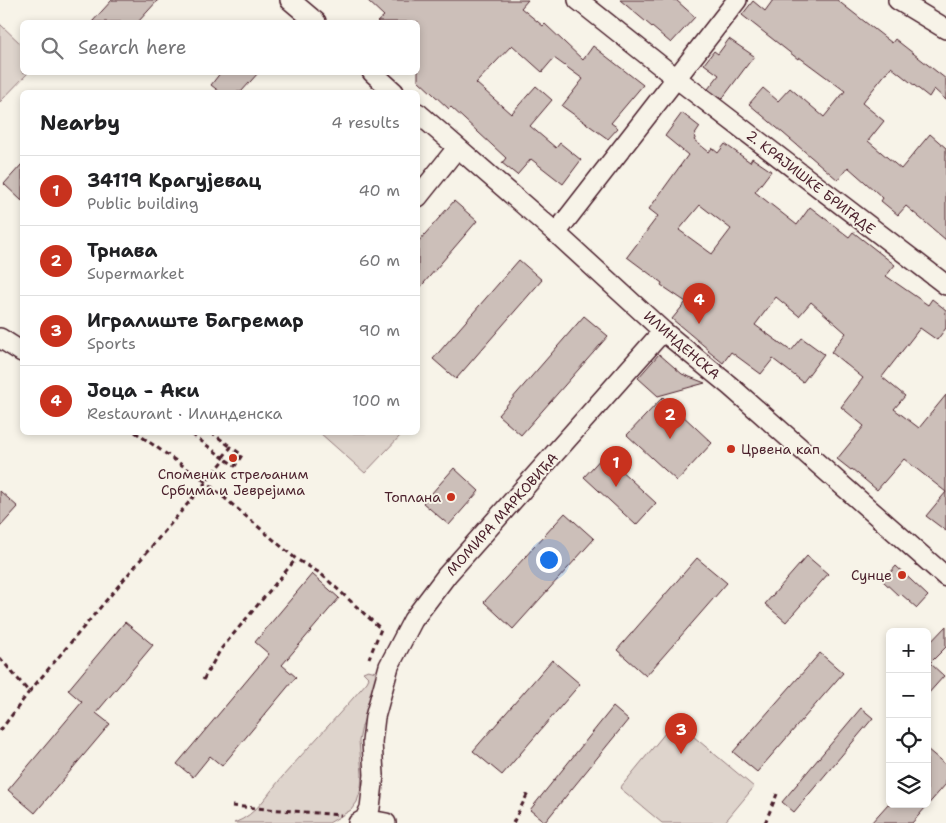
<!DOCTYPE html>
<meta charset="utf-8">
<style>
:root{--surface:#fff;--page:#f6f6f6;--text:#202124;--muted:#757577;--line:#e0e0e0;--accent:#c8321e}
body{margin:0;font-family:"Shantell Sans",sans-serif;background:var(--page);color:var(--text)}
.controls{position:absolute;right:15px;bottom:15px;display:grid;overflow:hidden;border-radius:8px;box-shadow:0 2px 8px #0003}
.controls button{width:45px;height:45px;display:grid;place-items:center;padding:0;border:0;border-bottom:1px solid var(--line);background:var(--surface);color:var(--text);font:25px sans-serif}
.you{position:absolute;left:548px;top:559px;width:18px;height:18px;margin:-12px;border:4px solid #fff;border-radius:50%;background:#1a73e8;box-shadow:0 0 0 8px #1a73e833}
.badge{display:grid;place-items:center;width:32px;height:32px;border-radius:50%;background:var(--accent);color:#fff;font-size:16px;font-weight:700}
.pin{position:absolute;translate:-50% -41px;filter:drop-shadow(0 1px 2px #0008)}
.pin::after{content:'';position:absolute;top:26px;width:18px;height:15px;background:inherit;clip-path:polygon(0 0,100% 0,50% 100%)}
.list{margin:0;padding:0;list-style:none}
h2{display:flex;justify-content:space-between;align-items:center;height:65px;margin:0;padding:0 20px;font-size:21px}
h2 small{font-size:16px;font-weight:400;color:var(--muted)}
.list li{display:grid;grid-template-columns:32px 1fr auto;gap:15px;align-items:center;box-sizing:border-box;height:70px;padding:0 20px;border-top:1px solid var(--line)}
.list b{display:block;font-size:19px;white-space:nowrap}
.list p{margin:0;font-size:16px;white-space:nowrap;color:var(--muted)}
.list em{font-size:16px;font-style:normal;color:var(--muted)}
.icon{flex:none;width:28px;height:28px;fill:none;stroke:currentColor;stroke-width:2;stroke-linecap:round;stroke-linejoin:round}
.map{position:relative;flex:none;width:946px;height:823px;overflow:hidden}
.search{position:absolute;background:var(--surface);box-shadow:0 2px 8px #0003;left:20px;top:20px;width:400px;height:55px;display:flex;align-items:center;gap:12px;box-sizing:border-box;padding:0 18px;border-radius:8px;color:var(--muted);font-size:19px}
.panel{position:absolute;background:var(--surface);box-shadow:0 2px 8px #0003;left:20px;top:90px;width:400px;height:345px;border-radius:8px}
.map>svg:first-child{display:block}
.green{fill:#ded4cc;stroke:#947a7c}
.building{fill:#ccbfb9;stroke:#4a1f2b;fill-rule:evenodd}
.lines{fill:none;stroke-linecap:round;stroke-linejoin:round}
.minor-casing{stroke:#4a1f2b;stroke-width:22}
.path{stroke:#4a1f2b;stroke-width:3;stroke-dasharray:5 4;stroke-linecap:butt}
.minor{stroke:#f7f3e8;stroke-width:19}
.poi-dot{fill:#c8321e;stroke:#f7f3e8;stroke-width:2}
.labels{text-anchor:middle;dominant-baseline:central;stroke-width:4;stroke-linejoin:round;paint-order:stroke}
.street-label{font-size:14px;fill:#4a1f2b;stroke:#f7f3e8}
.poi-label{font-size:14px;fill:#4a1f2b;stroke:#f7f3e8;text-anchor:end}
</style>
<div class="map">
<svg width="946" height="823" viewBox="0 0 946 823">
<rect width="100%" height="100%" fill="#f7f3e8"/>
<filter id="ink" filterUnits="userSpaceOnUse"><feTurbulence type="fractalNoise" baseFrequency=".02" numOctaves="2"/><feDisplacementMap in="SourceGraphic" scale="10" xChannelSelector="R" yChannelSelector="G"/><feConvolveMatrix kernelMatrix="1 2 1 2 8 2 1 2 1" color-interpolation-filters="sRGB"/></filter>
<g filter="url(#ink)">
<path class="green" d="M0,24L22,45V72L28,73L0,102Z
M401,433L402,434L365,473L320,433Z
M368,670L376,672L379,678L362,726L359,741L362,774L361,789L357,802L351,810L329,823H234C257,815 268,793 283,776C311,744 340,714 367,682L369,678L363,672Z
M675,721L754,787L724,823H662L620,788Z"/>
<path class="building" d="M112,0H158L138,22H92Z
M367,0H528L521,8L543,26L545,24L583,60L593,46L643,85L611,123L618,128L608,139L562,106L583,79L554,58L542,72L512,45L476,83L511,114L536,86L552,100L530,126L556,148L560,143L581,160L563,184L531,159L517,175L502,163L506,158L451,107L449,109L418,80V22H377L384,16Z
M620,0H676L695,17L671,43Z
M773,0H837L892,43L895,39L946,79V100L934,89L929,97L891,67L862,103L884,121L868,141L901,169L930,134L946,148V240L906,206L898,215L881,201L883,198L848,167L838,180L749,104L763,88L778,101L790,88L824,117L845,91L799,57L798,59L742,15L753,1L765,11Z
M729,39L754,56L722,99L708,89L719,75L704,64L714,51L718,54Z
M221,72H259L241,92H220L211,85Z
M682,113L700,127L694,136L696,137L694,140L709,152L712,148L718,153L725,144L750,162L752,158L771,171L755,192L797,225L810,207L849,237L853,232L895,265L886,276L928,305L932,299L946,310V328L937,340L920,328L882,377L905,396L894,409L919,428L946,395V531L926,516L946,492L904,459L877,490L852,469L851,470L837,459L864,426L841,407L863,378L831,352L846,333L811,302L799,316L776,297L755,325L791,351L802,338L824,354L803,382L773,359L761,374L731,352L723,363L708,351L709,350L672,319L686,302L661,285L662,283L627,257L658,216L649,209L688,155L665,136ZM700,205L731,229L712,254L679,230Z
M22,164V201L4,184Z
M454,201L477,221L418,290V242Z
M519,260L542,280L456,379L433,359Z
M584,316L608,336L521,435L498,415Z
M659,354L682,374L705,383L658,396L638,378Z
M663,397L712,443L677,481L627,435Z
M604,455L656,503L636,525L584,477Z
M454,468L479,491L449,525L423,503Z
M0,491L18,507L0,527Z
M565,513L594,539L513,629L484,602Z
M807,556L828,574L786,622L765,604Z
M697,558L727,583L646,676L617,650Z
M896,566L928,596L917,608L901,594L899,596L883,581Z
M312,574L339,598L282,665L296,677L222,766L210,756L193,777L177,764L269,654L255,642Z
M125,622L153,645L96,713L110,724L35,813L8,790L82,702L68,690Z
M946,626V647L930,663L944,676L927,695V646Z
M820,653L843,673L757,772L733,752Z
M552,660L580,684L502,775L473,751Z
M613,707L628,720L545,822L530,810Z
M861,708L873,718L794,812L782,802Z
M927,749L946,765V784L912,823H871L888,804H927Z"/>
<g class="lines">
<g class="minor-casing">
<path id="minor" d="M290,0L316,22
M578,0L676,78L946,285
M898,0L946,29
M372,72L394,92
M418,113L556,233L663,331L730,386L946,577
M418,197L457,148
M556,233L737,0
M0,338L22,352
M365,819L386,823
M358,823L365,819L370,808L374,775L372,742L375,717L389,666L413,620L447,575L663,331"/>
</g>
<path class="path" d="M135,432L206,482L225,459L189,432
M211,432L231,447
M223,457L231,447L242,455L235,466L225,459
M0,658L29,692L206,482L296,559L320,573L381,629L369,658
M203,680L221,649L296,559
M0,731L29,692
M232,806L341,815
M513,823L529,791
M765,823L777,794"/>
<use href="#minor" class="minor"/>
</g>
</g>
<g class="poi-dot">
<circle cx="731" cy="449" r="5"/>
<circle cx="233" cy="458" r="5"/>
<circle cx="451" cy="497" r="5"/>
<circle cx="902" cy="575" r="5"/>
</g>
<g class="labels">
<g class="street-label">
<text transform="translate(811 182) rotate(38)">2. КРАЈИШКЕ БРИГАДЕ</text>
<text transform="translate(682 345) rotate(41)">ИЛИНДЕНСКА</text>
<text transform="translate(502 514) rotate(-48)">МОМИРА МАРКОВИЋА</text>
</g>
<g class="poi-label">
<text x="741" y="449" text-anchor="start">Црвена кап</text>
<text x="233" y="474" text-anchor="middle">Споменик стрељаним<tspan x="233" dy="16">Србима и Јеврејима</tspan></text>
<text x="441" y="497">Топлана</text>
<text x="892" y="575">Сунце</text>
</g>
</g>
</svg>
<div class="controls">
<button>+</button>
<button>−</button>
<button><svg class="icon" aria-label="locate" viewBox="0 0 24 24"><circle cx="12" cy="12" r="6"/><path d="M12 2v4M12 18v4M2 12h4M18 12h4"/></svg></button>
<button><svg class="icon" aria-label="layers" viewBox="0 0 24 24"><path d="M12 4l9 5-9 5-9-5zM3 14l9 5 9-5"/></svg></button>
</div>
<div class="you"></div>
<div class="pin badge" style="left:616px;top:487px">1</div>
<div class="pin badge" style="left:670px;top:439px">2</div>
<div class="pin badge" style="left:681px;top:754px">3</div>
<div class="pin badge" style="left:699px;top:324px">4</div>
<div class="search"><svg class="icon" aria-label="search" viewBox="0 0 24 24"><circle cx="10" cy="10" r="6"/><path d="M15 15l6 6"/></svg>Search here</div>
<section class="panel">
<h2>Nearby<small>4 results</small></h2>
<ul class="list">
<li><span class="badge">1</span><div><b>34119 Крагујевац</b><p>Public building</p></div><em>40 m</em></li>
<li><span class="badge">2</span><div><b>Трнава</b><p>Supermarket</p></div><em>60 m</em></li>
<li><span class="badge">3</span><div><b>Игралиште Багремар</b><p>Sports</p></div><em>90 m</em></li>
<li><span class="badge">4</span><div><b>Јоца - Аки</b><p>Restaurant · Илинденска</p></div><em>100 m</em></li>
</ul>
</section>
</div>
